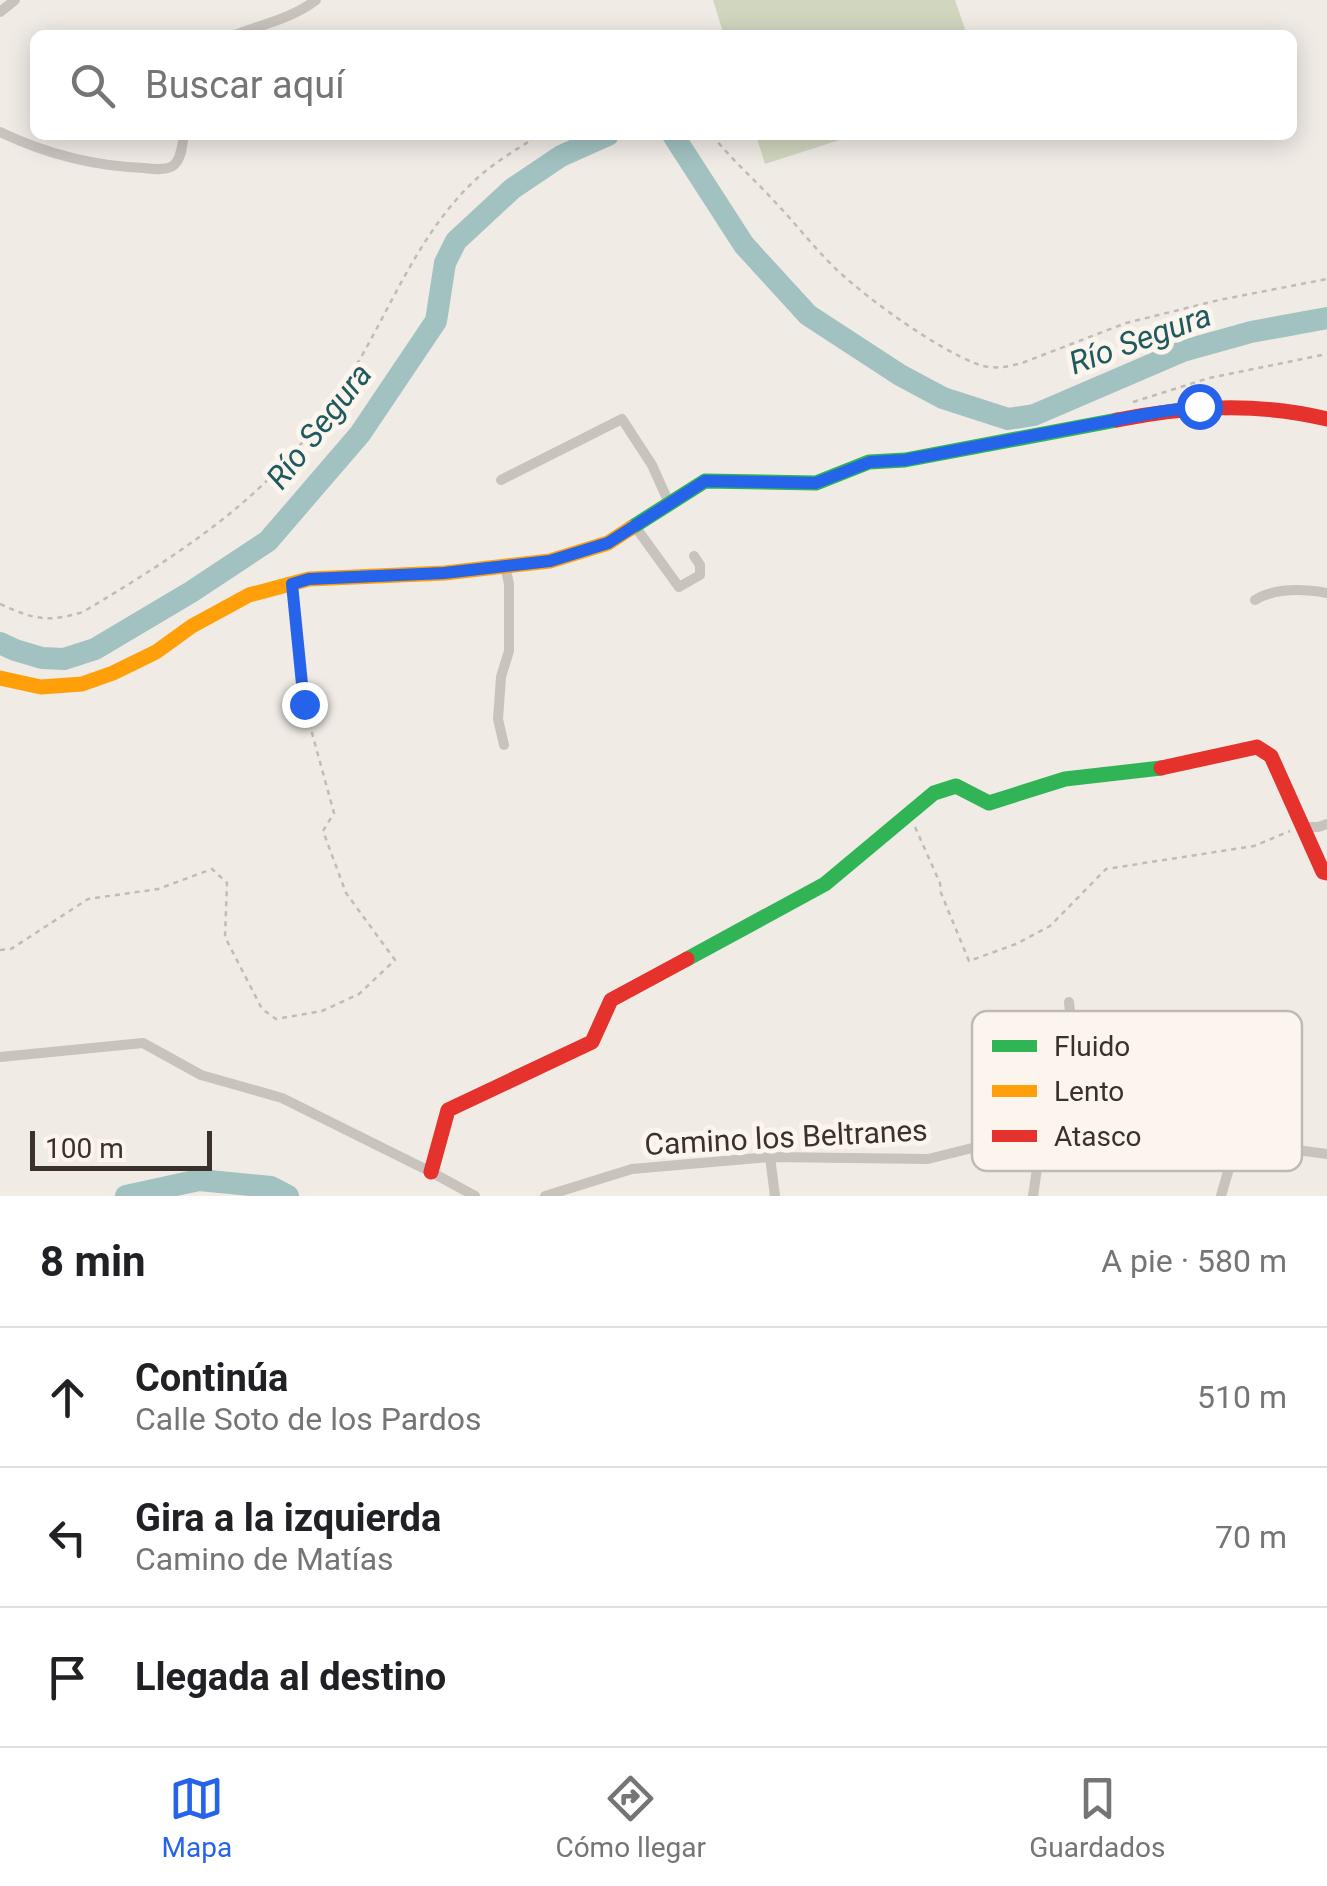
<!DOCTYPE html>
<html lang="es">
<meta charset="utf-8">
<style>
:root{--surface:#fff;--page:#f6f6f6;--text:#202124;--muted:#757577;--line:#e0e0e0;--accent:#2563eb}
body{margin:0;font-family:Roboto,sans-serif;background:var(--page);color:var(--text)}
.scale{position:absolute;left:30px;bottom:25px;width:182px;box-sizing:border-box;padding-left:10px;border:5px solid #3b302b;border-top:0;font-size:28px;line-height:35px;white-space:nowrap;color:#3b302b;-webkit-text-stroke:8px #fbf5ee;paint-order:stroke}
.stop{position:absolute;width:30px;height:30px;margin:-22px;border:8px solid #2563eb;border-radius:50%;background:#fff}
.stop.end{background:#2563eb;border-color:#fff;box-shadow:0 2px 10px #0008}
.list{margin:0;padding:0;list-style:none}
h2{display:flex;justify-content:space-between;align-items:center;height:130px;margin:0;padding:0 40px;font-size:42px}
h2 small{font-size:32px;font-weight:400;color:var(--muted)}
.list li{display:grid;grid-template-columns:65px 1fr auto;gap:30px;align-items:center;box-sizing:border-box;height:140px;padding:0 40px;border-top:2px solid var(--line)}
.list b{display:block;font-size:38px;white-space:nowrap}
.list p{margin:0;font-size:32px;white-space:nowrap;color:var(--muted)}
.list em{font-size:32px;font-style:normal;color:var(--muted)}
.icon{flex:none;width:55px;height:55px;fill:none;stroke:currentColor;stroke-width:2;stroke-linecap:round;stroke-linejoin:round}
.map{position:relative;flex:none;width:1327px;height:1196px;overflow:hidden}
.search{position:absolute;background:var(--surface);box-shadow:0 5px 25px #0003;left:30px;right:30px;top:30px;height:110px;display:flex;align-items:center;gap:25px;box-sizing:border-box;padding:0 35px;border-radius:15px;color:var(--muted);font-size:38px}
.sheet{height:550px;background:var(--surface)}
nav{display:flex;justify-content:space-around;align-items:center;box-sizing:border-box;height:140px;border-top:2px solid var(--line);background:var(--surface);font-size:28px;color:var(--muted)}
nav a{display:grid;justify-items:center;gap:5px}
nav .on{color:var(--accent)}
.map>svg:first-child{display:block}
.green{fill:#d1d6bf}
.lines{fill:none;stroke-linecap:round;stroke-linejoin:round}
.river{stroke:#a1c2c1;stroke-width:22}
.path{stroke:#c2bbb6;stroke-width:2.5;stroke-dasharray:5 5;stroke-linecap:butt}
.street{stroke:#c9c3be;stroke-width:10}
.fast{stroke:#30b455;stroke-width:15}
.slow{stroke:#ff9f0a;stroke-width:15}
.jam{stroke:#e5322d;stroke-width:15}
.route{stroke:#2563eb;stroke-width:12}
.labels{text-anchor:middle;dominant-baseline:central;stroke-width:10;stroke-linejoin:round;paint-order:stroke}
.street-label{font-size:30px;fill:#3b302b;stroke:#fbf5ee}
.water-label{font-size:32px;font-style:italic;fill:#1f5a5e;stroke:#fbf5ee}
.key{fill:#fbf5ee;stroke:#c1bab4;stroke-width:2.5}
.key-label{font-size:28px;fill:#3b302b}
</style>
<div class="map">
<svg width="1327" height="1196" viewBox="0 0 1327 1196">
<rect width="100%" height="100%" fill="#f0ebe5"/>
<path class="green" d="M713,0H955L967,35H724Z
M756,135H855L765,164Z"/>
<g class="lines">
<path class="river" d="M673,135L744,245L808,315L900,375L943,398L1008,419L1034,415L1183,351L1251,332L1327,318
M0,643L15,650L42,658L64,659L95,649L191,592L268,541L360,434L436,321L445,263L456,241L512,189L561,156L608,135
M126,1196L199,1180L271,1187L288,1196"/>
<path class="path" d="M712,135C731,159 754,179 775,202C796,224 815,249 837,270C869,300 937,349 977,364C992,370 1007,367 1022,363L1126,323L1219,300L1327,279
M1133,402L1209,378L1327,354
M0,604C33,619 47,623 83,612C161,565 241,516 300,445C314,428 329,409 341,390C386,322 412,242 471,184C491,164 516,150 539,135
M915,827L940,883L941,893L969,961L1016,944L1050,926L1106,869L1254,846L1290,831
M0,950L11,949L88,899L158,889L212,869L227,883L225,937L262,1009L276,1019L322,1011L359,994L395,960L346,893L323,831L334,813L304,704L293,600"/>
<path class="street" d="M0,12L15,0
M235,35C263,24 291,19 316,0
M0,132C46,154 93,166 144,168C153,169 167,171 174,165C182,158 182,144 184,135
M501,480L622,419L652,465L669,503
M634,525L679,587L700,575V565L694,556
M1255,600C1276,587 1304,589 1327,593
M504,745L498,719L501,677L509,651V584L505,566
M1302,827H1318L1327,824
M1069,1002L1081,1121
M0,1057L143,1043L201,1075L282,1098L431,1172L475,1196
M770,1157L775,1196
M545,1196L632,1169L770,1157L928,1159L1081,1121L1327,1154
M1033,1196L1039,1155L1036,1132
M1221,1196L1230,1165L1233,1142"/>
<path class="fast" d="M631,528L705,481L816,483L869,462L905,460L1117,420
M687,959L825,884L934,793L956,786L989,803L1065,779L1161,768"/>
<path class="slow" d="M0,678L41,687L82,684L113,673L156,652L192,626L249,595L309,579L445,573L550,561L608,543L631,528"/>
<path class="jam" d="M1117,420C1188,406 1256,402 1327,419
M1161,768L1257,747L1271,756L1323,872L1327,873
M431,1172L448,1110L592,1042L611,1000L687,959"/>
</g>
<g class="lines">
<path class="route" d="M304,704L292,584L309,579L444,573L550,561L608,543L705,481L816,483L870,462L905,460L1158,412L1199,406"/>
</g>
<g class="labels">
<g class="street-label">
<text transform="translate(786 1137) rotate(-3)">Camino los Beltranes</text>
</g>
<g class="water-label">
<text transform="translate(1140 339) rotate(-20)">Río Segura</text>
<text transform="translate(319 426) rotate(-52)">Río Segura</text>
</g>
</g>
<rect x="972" y="1011" width="330" height="160" rx="15" class="key"/>
<rect x="992" y="1040" width="45" height="12" fill="#30b455"/>
<rect x="992" y="1085" width="45" height="12" fill="#ff9f0a"/>
<rect x="992" y="1130" width="45" height="12" fill="#e5322d"/>
<g class="key-label">
<text x="1054" y="1056">Fluido</text>
<text x="1054" y="1101">Lento</text>
<text x="1054" y="1146">Atasco</text>
</g>
</svg>
<div class="scale">100 m</div>
<div class="stop" style="left:1199px;top:406px"></div>
<div class="stop end" style="left:304px;top:704px"></div>
<div class="search"><svg class="icon" aria-label="search" viewBox="0 0 24 24"><circle cx="10" cy="10" r="6"/><path d="M15 15l6 6"/></svg>Buscar aquí</div>
</div>
<section class="sheet">
<h2>8 min<small>A pie · 580 m</small></h2>
<ul class="list">
<li><svg class="icon" aria-label="ahead" viewBox="0 0 24 24"><path d="M12 20V5M6 11l6-6 6 6"/></svg><div><b>Continúa</b><p>Calle Soto de los Pardos</p></div><em>510 m</em></li>
<li><svg class="icon" aria-label="left" viewBox="0 0 24 24"><path d="M17 20v-9H6M10 6l-5 5 5 5"/></svg><div><b>Gira a la izquierda</b><p>Camino de Matías</p></div><em>70 m</em></li>
<li><svg class="icon" aria-label="arrive" viewBox="0 0 24 24"><path d="M6 21V4h12l-3 4 3 4H6"/></svg><div><b>Llegada al destino</b></div></li>
</ul>
</section>
<nav>
<a class="on"><svg class="icon" aria-label="map" viewBox="0 0 24 24"><path d="M3 6l6-2 6 2 6-2v14l-6 2-6-2-6 2zM9 4v14M15 6v14"/></svg>Mapa</a>
<a><svg class="icon" aria-label="directions" viewBox="0 0 24 24"><path d="M12 3l9 9-9 9-9-9zM9 14v-3h6M13 9l2 2-2 2"/></svg>Cómo llegar</a>
<a><svg class="icon" aria-label="saved" viewBox="0 0 24 24"><path d="M7 4h10v16l-5-4-5 4z"/></svg>Guardados</a>
</nav>
